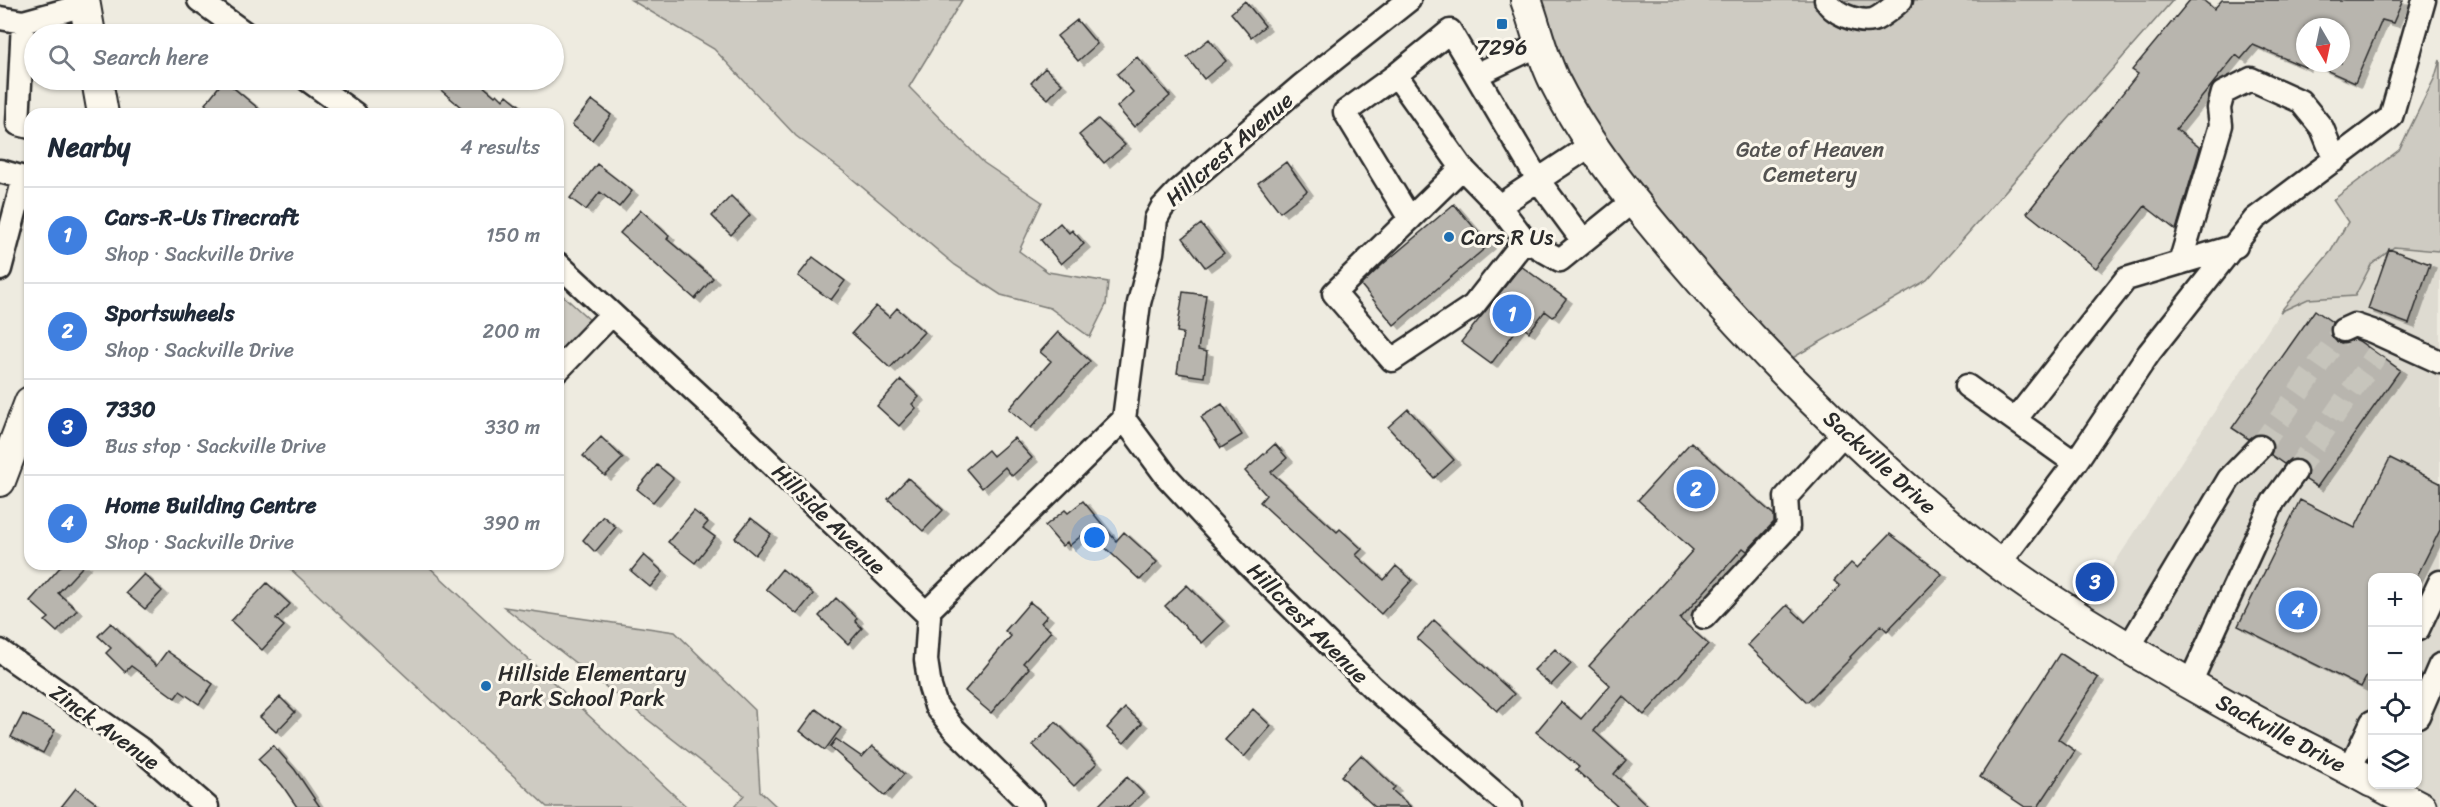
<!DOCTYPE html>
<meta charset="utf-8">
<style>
:root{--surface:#fff;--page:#f6f6f7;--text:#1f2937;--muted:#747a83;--line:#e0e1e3;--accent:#1f6fb2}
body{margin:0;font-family:Sriracha,sans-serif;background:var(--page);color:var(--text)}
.controls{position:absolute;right:18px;bottom:18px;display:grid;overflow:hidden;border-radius:12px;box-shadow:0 2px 4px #0004}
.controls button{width:54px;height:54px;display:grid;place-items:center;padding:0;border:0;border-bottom:2px solid var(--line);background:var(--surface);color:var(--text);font:30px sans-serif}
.compass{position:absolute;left:2296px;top:18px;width:54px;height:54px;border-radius:50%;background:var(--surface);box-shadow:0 2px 4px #0004;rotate:171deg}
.you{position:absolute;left:1095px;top:538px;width:21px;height:21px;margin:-15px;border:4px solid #fff;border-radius:50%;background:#1a73e8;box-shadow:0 0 0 9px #1a73e833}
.badge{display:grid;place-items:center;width:39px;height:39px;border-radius:50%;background:var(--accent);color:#fff;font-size:20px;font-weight:700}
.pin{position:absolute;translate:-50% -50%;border:3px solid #fff;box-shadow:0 2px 6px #0006}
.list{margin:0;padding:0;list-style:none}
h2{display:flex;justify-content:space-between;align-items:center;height:78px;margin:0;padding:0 24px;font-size:26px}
h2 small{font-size:20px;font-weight:400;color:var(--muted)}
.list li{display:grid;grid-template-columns:39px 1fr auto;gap:18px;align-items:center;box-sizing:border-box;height:96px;padding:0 24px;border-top:2px solid var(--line)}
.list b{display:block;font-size:22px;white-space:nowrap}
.list p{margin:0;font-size:20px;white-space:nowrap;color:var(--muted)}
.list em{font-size:20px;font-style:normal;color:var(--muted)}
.icon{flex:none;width:33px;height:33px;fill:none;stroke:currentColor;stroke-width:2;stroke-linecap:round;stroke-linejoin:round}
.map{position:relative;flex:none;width:2440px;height:807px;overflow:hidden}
.search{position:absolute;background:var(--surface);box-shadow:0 2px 4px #0004;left:24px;top:24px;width:540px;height:66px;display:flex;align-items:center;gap:15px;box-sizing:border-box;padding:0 21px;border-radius:33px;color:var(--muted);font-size:22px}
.panel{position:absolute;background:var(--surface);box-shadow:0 2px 4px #0004;left:24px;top:108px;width:540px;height:462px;border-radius:18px}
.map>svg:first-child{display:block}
.built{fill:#dedbd1}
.green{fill:#cecbc2;stroke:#7c7b76;stroke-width:1.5}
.building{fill:#b8b5ae;stroke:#2b2b2b;stroke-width:1.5;filter:url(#shadow)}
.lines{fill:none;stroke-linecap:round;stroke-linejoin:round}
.minor-tunnel{stroke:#c7c5bc;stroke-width:22;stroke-dasharray:22 11;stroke-linecap:butt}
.minor-casing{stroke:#2b2b2b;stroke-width:27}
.major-casing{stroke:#2b2b2b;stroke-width:34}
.minor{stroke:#fbf7ec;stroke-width:22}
.major{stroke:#fbf7ec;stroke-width:30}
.poi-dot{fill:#1f6fb2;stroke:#fbf7ec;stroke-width:2}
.labels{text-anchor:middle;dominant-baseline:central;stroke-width:6;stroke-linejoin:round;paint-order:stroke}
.poi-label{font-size:22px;fill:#2b2b2b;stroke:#fbf7ec;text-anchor:start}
.street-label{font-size:22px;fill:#2b2b2b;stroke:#fbf7ec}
.park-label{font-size:22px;fill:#545351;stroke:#fbf7ec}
</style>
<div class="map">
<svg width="2440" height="807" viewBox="0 0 2440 807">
<defs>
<filter id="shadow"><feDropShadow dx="6" dy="4" stdDeviation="0" flood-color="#0004"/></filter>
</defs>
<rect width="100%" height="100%" fill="#eeebe0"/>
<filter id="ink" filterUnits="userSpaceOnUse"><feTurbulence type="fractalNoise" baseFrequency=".0167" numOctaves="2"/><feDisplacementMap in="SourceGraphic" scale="12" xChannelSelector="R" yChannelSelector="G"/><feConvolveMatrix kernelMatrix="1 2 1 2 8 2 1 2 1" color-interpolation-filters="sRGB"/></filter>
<g filter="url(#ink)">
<path class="built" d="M2394,247L2438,251L2440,247V807H2433L2391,785L2418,784V578H2372V774L2081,614L2280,312L2308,299L2355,296L2371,264Z"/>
<path class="green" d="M631,0H962L909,87L984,163L1042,202L1019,251L1048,272L1108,282L1106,305L1090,337L1050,308L1001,295L955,265L843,171L796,136L714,49Z
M1526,0H2173L1927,280L1777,367L1594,149Z
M2440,60V247L2438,251L2394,247L2371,265L2355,296L2308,299L2280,312L2331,251L2348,222L2333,200L2399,150L2435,77Z
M558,291L603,332L558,386Z
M285,564H426L687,807H547Z
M504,607L675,632L755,710L760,791L777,807H734L744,795Z"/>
<path class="building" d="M2190,0H2203L2214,9L2222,0H2403L2393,23L2382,20L2355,83L2310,63H2341V27H2305V67L2253,45L2241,59L2236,55L2176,129L2200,148L2176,230L2145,206L2096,268L2027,213L2138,74L2132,70Z
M1245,1L1265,26L1251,37L1231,13Z
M1077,20L1097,44L1078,61L1057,36Z
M1209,39L1226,61L1204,79L1187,57Z
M1137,57L1170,96L1134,127L1117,107L1133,92L1117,74Z
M1045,68L1062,84L1048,99L1031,83Z
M224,80L265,114H217L205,104Z
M429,80H476L495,96L497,94L503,100L507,95L530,114H469Z
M592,100L611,115L592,140L572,125Z
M1098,119L1125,145L1104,163L1079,135Z
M1286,162L1307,191L1280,212L1258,183Z
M597,164L632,191L619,207L600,192L586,210L570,198Z
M731,196L750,215L731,235L712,216Z
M1454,204L1489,245L1394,325L1361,285L1382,265Z
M641,210L669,236L667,239L713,278L695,299L620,233Z
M1060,223L1069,233L1072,230L1084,244L1061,264L1041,240Z
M1201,224L1224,253L1205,267L1183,238Z
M2389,249L2430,264L2409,324L2368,309Z
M813,257L845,281L831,300L798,276Z
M1521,266L1566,299L1553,317L1545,311L1529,332L1520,325L1491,364L1461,342Z
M1183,292L1206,295L1198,350L1207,352L1204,377L1177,373L1183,333L1177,332Z
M876,306L889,317L897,308L924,332L890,368L852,333Z
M2315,310L2332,322L2331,335L2336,341L2342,343L2355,339L2359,341L2400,370L2317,487L2306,480L2308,467L2302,461L2290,459L2284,464L2271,455L2273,444L2269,437L2257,434L2249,439L2232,428Z
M1058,332L1090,361L1031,428L1009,409L1051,361L1040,352Z
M901,380L919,397L912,404L916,408L899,426L877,406Z
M1222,404L1242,435L1221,448L1201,417Z
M1408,409L1454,460L1434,478L1388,427Z
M601,437L623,458L605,476L583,456Z
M1014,438L1032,458L1012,476L1005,467L982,488L966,469L988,450L993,456Z
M1691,442L1774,515V522L1747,551L1743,548L1680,619L1708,644L1644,715L1623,696L1594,731L1626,760L1614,774L1649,807H1618L1576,770L1579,767L1536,732L1561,702L1581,719L1610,685L1589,666L1693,550L1638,500Z
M1275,444L1287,458L1271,472L1337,532L1340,529L1362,549L1356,555L1384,580L1396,566L1412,580L1381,614L1260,502L1266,495L1245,471Z
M2390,458L2440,483V530L2416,578H2373V664L2361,687L2238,626L2300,500L2355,528Z
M657,465L673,478L653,502L637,489Z
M908,478L943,510L923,531L888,499Z
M1083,501L1116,541L1124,532L1157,562L1140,580L1087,531L1069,546L1067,542L1062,546L1045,526L1065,510L1068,513Z
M694,511L708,522L703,528L715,537L695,563L668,542Z
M603,516L616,527L595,552L583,540Z
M751,518L771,534L755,555L735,538Z
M1890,534L1942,574L1887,631L1881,625L1850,657L1851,658L1807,702L1748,645L1787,605L1805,622L1840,586L1834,581L1851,563L1857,568Z
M644,555L663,572L650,587L631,571Z
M63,564H85L58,593L77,610L57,632L45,621L49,618L30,601Z
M782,569L813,594L797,614L766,589Z
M144,574L162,591L145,609L126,593Z
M267,583L290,604L276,619L284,626L262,650L231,621Z
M1187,585L1224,622L1202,643L1165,606Z
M836,598L857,618L855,621L862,628L848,644L819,616Z
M1030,602L1047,616L1041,623L1051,631L1023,663L1029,668L991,713L965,691L1011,636L1005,631Z
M1434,620L1514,694L1497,711L1417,639Z
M111,623L156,666L167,651L213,684L199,704L180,691L175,698L131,666L125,672L106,653L111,648L98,636Z
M1555,649L1571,664L1551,685L1534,670Z
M2060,653L2098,678L2058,739L2075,751L2038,807H2025L1980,777Z
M280,697L295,712L276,732L260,717Z
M1125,708L1142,723L1124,743L1107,728Z
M816,709L841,728L825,750L800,731Z
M1253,709L1271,726L1244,757L1225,740Z
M23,714L55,730L43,753L11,737Z
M1056,722L1097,763L1074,786L1033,745Z
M836,739L862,757L872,746L904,774L885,796L830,747Z
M273,745L295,770L320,807H297L282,785L258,759Z
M1361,755L1395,787L1392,790L1411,807H1375L1341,776Z
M1127,777L1143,793L1128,807H1097Z
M76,788L101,807H61Z"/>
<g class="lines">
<path class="minor-tunnel" d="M2260,447L2343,330
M2295,472L2377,354"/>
<g class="minor-casing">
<path id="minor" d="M199,0L246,34
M1826,0C1833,14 1858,23 1873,20C1882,17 1894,6 1901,0
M0,18L23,22
M1396,75L1462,168
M1476,75L1541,44
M308,80L355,114
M30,127L18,124L23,22L85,5
M0,171L24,178L0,269
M1499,206L1525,240L1473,306L1392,360L1334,293L1462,168L1499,206L1591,145
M1410,219L1345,112L1396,75L1450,31L1538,180L1583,241
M1525,240L1560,260L1634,200
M2180,263L2221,125L2219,108L2223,93L2251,79L2300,101L2322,128L2335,160
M558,264L709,404L929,616L926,660L930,687L936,706L953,728L1033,807
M2343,330L2354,325L2372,331L2440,362
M558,370L612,314
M1967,386L2075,463
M1124,419L1167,477L1248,564L1373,688L1511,807
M2015,420L2126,279L2236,246
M1999,564L2075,463L2149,353L2255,219L2391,117L2424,0
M926,613L1124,419L1139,303L1152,253L1156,219L1162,208L1177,192L1302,85L1409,0
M1704,617L1788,527L1786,497L1844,433
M2418,629L2440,582
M2129,647L2229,479L2260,447
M0,651L142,750L207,807
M2190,683L2273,502L2295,472
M2418,716L2440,665
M2350,769L2372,722"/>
</g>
<g class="major-casing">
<path id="major" d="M84,0L90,34
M1526,0C1536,27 1542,58 1556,84C1588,147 1634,203 1680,257C1749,339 1823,414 1903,485C1945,521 1987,557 2033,588C2099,631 2167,672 2236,710C2281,736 2328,757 2372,782
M97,80L103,114
M0,481L30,402
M2377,784L2421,807"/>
</g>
<use href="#minor" class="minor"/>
<use href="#major" class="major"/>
</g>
</g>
<g class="poi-dot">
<rect x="1496" y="18" width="12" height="12" rx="3"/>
<circle cx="1449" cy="237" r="6"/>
<circle cx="486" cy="686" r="6"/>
</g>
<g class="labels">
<g class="poi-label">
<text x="1502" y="47" text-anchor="middle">7296</text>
<text x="1461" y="237">Cars R Us</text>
<text x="498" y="673">Hillside Elementary<tspan x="498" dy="25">Park School Park</tspan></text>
</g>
<g class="street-label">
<text transform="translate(1229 149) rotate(-41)">Hillcrest Avenue</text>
<text transform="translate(1880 462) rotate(42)">Sackville Drive</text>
<text transform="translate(829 519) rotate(44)">Hillside Avenue</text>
<text transform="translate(1308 623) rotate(45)">Hillcrest Avenue</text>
<text transform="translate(105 727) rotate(36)">Zinck Avenue</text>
<text transform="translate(2281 733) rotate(28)">Sackville Drive</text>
</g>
<g class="park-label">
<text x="1810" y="149">Gate of Heaven<tspan x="1810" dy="25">Cemetery</tspan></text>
</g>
</g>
</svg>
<div class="controls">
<button>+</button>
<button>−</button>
<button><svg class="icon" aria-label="locate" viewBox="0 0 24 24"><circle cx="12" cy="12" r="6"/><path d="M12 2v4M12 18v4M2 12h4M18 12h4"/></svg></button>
<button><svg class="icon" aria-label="layers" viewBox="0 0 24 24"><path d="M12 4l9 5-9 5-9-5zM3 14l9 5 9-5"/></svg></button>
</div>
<svg class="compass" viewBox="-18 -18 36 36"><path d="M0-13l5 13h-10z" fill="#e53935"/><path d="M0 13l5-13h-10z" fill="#747a83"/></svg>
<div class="you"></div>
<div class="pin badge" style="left:1512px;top:314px;background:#3f7fe0">1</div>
<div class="pin badge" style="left:1696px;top:489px;background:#3f7fe0">2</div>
<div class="pin badge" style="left:2095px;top:582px;background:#1a4fb4">3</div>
<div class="pin badge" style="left:2298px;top:610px;background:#3f7fe0">4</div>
<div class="search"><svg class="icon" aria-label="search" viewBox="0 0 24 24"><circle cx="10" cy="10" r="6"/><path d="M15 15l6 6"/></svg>Search here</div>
<section class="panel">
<h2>Nearby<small>4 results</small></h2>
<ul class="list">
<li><span class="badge" style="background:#3f7fe0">1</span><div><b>Cars-R-Us Tirecraft</b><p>Shop · Sackville Drive</p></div><em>150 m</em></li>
<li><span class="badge" style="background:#3f7fe0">2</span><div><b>Sportswheels</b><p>Shop · Sackville Drive</p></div><em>200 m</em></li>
<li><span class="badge" style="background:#1a4fb4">3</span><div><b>7330</b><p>Bus stop · Sackville Drive</p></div><em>330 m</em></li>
<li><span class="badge" style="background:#3f7fe0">4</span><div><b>Home Building Centre</b><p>Shop · Sackville Drive</p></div><em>390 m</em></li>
</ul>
</section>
</div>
